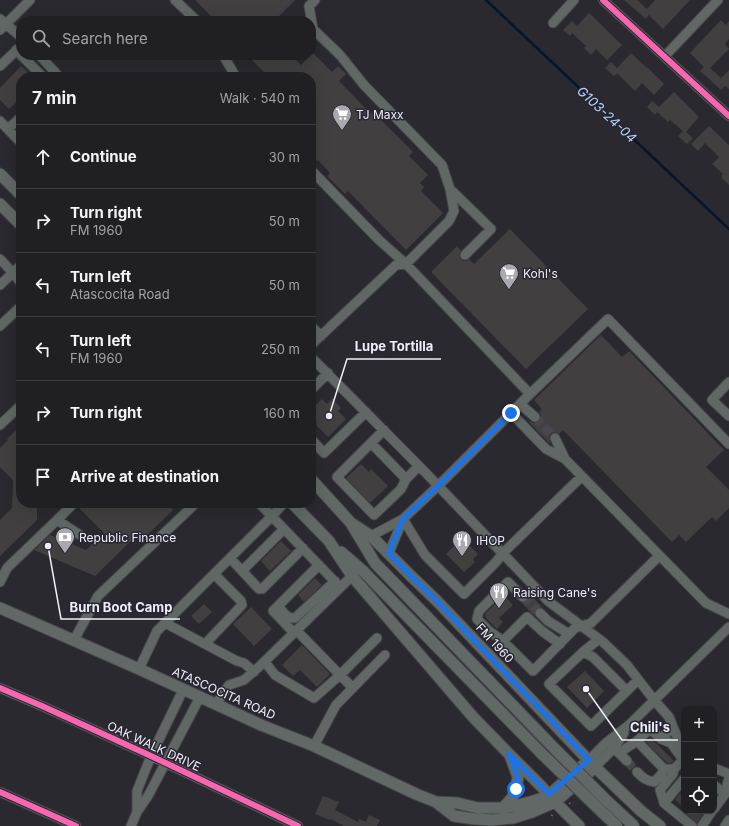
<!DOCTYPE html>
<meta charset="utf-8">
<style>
:root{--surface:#201f23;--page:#2d2c30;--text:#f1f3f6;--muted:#a2a2a6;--line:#3d3d41}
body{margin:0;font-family:Inter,sans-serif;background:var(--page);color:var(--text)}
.controls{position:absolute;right:12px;bottom:12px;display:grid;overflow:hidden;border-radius:8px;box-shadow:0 4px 16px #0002}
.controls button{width:36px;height:36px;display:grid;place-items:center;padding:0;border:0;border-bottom:1px solid var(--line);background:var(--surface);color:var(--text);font:20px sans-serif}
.stop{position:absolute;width:12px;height:12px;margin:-9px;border:3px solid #1a73e8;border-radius:50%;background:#fff}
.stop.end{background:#1a73e8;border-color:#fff;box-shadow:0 1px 4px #0008}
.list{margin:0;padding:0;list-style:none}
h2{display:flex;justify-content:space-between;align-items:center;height:52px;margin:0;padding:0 16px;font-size:17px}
h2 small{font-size:13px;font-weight:400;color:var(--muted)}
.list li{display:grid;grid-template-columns:26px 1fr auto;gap:12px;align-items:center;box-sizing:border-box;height:64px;padding:0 16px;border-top:1px solid var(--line)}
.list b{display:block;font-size:15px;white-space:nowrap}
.list p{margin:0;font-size:13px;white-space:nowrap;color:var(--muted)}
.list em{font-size:13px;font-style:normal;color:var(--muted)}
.icon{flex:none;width:22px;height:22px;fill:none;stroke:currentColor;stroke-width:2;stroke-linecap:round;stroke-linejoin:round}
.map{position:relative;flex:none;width:729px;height:826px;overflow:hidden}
.search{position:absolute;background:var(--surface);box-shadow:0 4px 16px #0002;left:16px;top:16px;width:300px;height:44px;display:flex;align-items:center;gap:10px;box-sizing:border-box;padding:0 14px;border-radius:16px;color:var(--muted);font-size:15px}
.panel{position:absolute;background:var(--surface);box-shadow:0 4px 16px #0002;left:16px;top:72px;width:300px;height:436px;border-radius:16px}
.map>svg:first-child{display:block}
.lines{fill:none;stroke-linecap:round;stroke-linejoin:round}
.stream{stroke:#04152d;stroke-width:2.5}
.building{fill:#413f40}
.minor-tunnel{stroke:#48474d;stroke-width:9;stroke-dasharray:9 4.5;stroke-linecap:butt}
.minor-casing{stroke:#46454a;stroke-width:11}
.major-casing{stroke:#46454a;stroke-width:13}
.path{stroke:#656869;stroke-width:1.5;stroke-dasharray:2 3;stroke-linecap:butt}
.minor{stroke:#606765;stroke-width:9}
.major{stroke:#616866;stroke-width:11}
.major-bridge-casing{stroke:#46454a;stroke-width:13;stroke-linecap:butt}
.major-bridge{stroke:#616866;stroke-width:11}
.cycleway-casing{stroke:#282632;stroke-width:8}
.cycleway{stroke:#f766af;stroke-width:6}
.route{stroke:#1a73e8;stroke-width:5}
.labels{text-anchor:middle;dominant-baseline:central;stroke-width:3;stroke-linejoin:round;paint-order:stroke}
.poi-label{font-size:12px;fill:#efeef6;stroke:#282632;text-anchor:start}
.street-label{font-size:12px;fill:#efeef6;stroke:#282632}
.water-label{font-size:13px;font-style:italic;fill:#b5d4fa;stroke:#282632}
.leader{fill:none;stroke:#efeef6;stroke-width:1.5}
.callout-dot{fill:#efeef6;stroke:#282632;stroke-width:1.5}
.callout-label{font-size:13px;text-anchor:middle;font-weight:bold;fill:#efeef6;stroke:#282632;stroke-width:3;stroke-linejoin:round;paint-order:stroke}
</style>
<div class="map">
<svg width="729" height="826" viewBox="0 0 729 826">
<rect width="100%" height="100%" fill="#2a292f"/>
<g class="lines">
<path class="stream" d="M486,0L729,229"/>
</g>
<path class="building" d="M195,0H295L274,21H216Z
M624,0H637L647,9L655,0H690L663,29L649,15L646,19Z
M589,13L622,45L607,60L596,49L591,55L584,48L586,46L572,33L570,36L563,30L572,21L577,26Z
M721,20L726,25L729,21V39L725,44L729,49L710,68L721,78L729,70V89L725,86L721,90L708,78L700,71L704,67L690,53Z
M313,53L332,72L338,66L346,74L339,81L371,114L373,112L413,152L409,156L428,175L420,183L424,187L421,191L443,213L406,250L348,191L345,194L327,176L330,173L318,160L314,163L311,160V77H258L264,72L247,55H291L301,65Z
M631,53L647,68V67L664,84L654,95L642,83L635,91L617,73L614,76L605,68L611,62L617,68Z
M21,66L30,74L26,77H21V98L9,109L0,100V88Z
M674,92L699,117L686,132L693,138L687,144L678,136L683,131L670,120L668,122L657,112L655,115L647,107L652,101L659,107Z
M709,126L729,145V185L721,177L723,174L712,164L719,157L705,143L698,151L691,144Z
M510,229L588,309L526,369L431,272L457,246L461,251L459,254L461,259L464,261H467L469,259L474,264Z
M601,335L622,357L629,351L724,450L706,467L729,490V508L716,521L712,517L686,542L679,535L672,542L563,430L559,434L555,432L550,434L549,438L550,442L549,443L529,422L530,421L533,423H537L541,419V415L539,412L542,409L534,400Z
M332,398L341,408L338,411L346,419L328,437L317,426L316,419L311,414V410L322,399L327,404Z
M21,425V503H37V520L0,556V520L12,508L13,480L0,467V448L8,440L7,439Z
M361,464L369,472L371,469L388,486L370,503L346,478Z
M81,503H166L173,510L142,540L137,535L95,576L34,550L50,535L86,550L104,533L78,507Z
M281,541L291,551L270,571L261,561Z
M465,541L478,554L473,559L475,562L464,572L446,554L457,543L460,546Z
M315,578L322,585L304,602L298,595Z
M528,592L543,608L539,607L536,609L534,612L535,617L521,602L524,603L527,601L529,598Z
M504,595L513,605L499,618L503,622L497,629L486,618L485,614Z
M204,604L212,612L199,624L191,616Z
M251,607L272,629L254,646L233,624Z
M302,645L330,674L317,687L300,670L293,676L282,665Z
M585,671L604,691L587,708L567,687Z
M650,737L674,761L671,763H667L646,742Z
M684,788V808L675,800Z
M323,796L339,802L335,810L358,822L359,819L366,822L369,815L380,820L377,826H344L331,819L330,820L315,814Z
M683,811H705L697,823Z"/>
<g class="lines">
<path class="minor-tunnel" d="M535,417L555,438
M523,597L540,613
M627,761L637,772"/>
<g class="minor-casing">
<path id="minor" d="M175,0L197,21
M603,0L729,116
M0,19L21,37
M553,23L574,0
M0,30L30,0
M16,50L43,77
M39,55L54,71L59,77
M223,55L236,77
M665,56L718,0
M0,66L21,46
M0,121L21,143
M8,129L21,117
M311,170L379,240L406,264L530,394L438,486L403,519L425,555L464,594L496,562L503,553L581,477
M450,189L491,229L465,255
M0,259L13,273L21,283
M0,285L21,265
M0,326L21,306
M311,326L321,336
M311,345L396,265L406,264L449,221L454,211L450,189L442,165L364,85L340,55L313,29L309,6L315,0
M311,357L424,471L548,601L603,642L627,665L654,700L669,717L678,739L684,746
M729,382L712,400L729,416
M311,390L328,373
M530,394L608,319L729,444
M520,404L535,417
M511,413L546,449L565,459L706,603L729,614
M0,425L21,405
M384,430L337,477L374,515L401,489L406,479L419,466
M555,438L565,459
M311,439L324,453L366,412
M371,443L406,479
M74,503L57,520L80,535
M259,503L340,587
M371,536L403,519L389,553
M230,558L259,589H262L303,548
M242,571L284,529
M0,582L7,568L57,520
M279,605C282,612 287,619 295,618L335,581
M540,613L548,621L569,634
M165,623L237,661L244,663L254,672
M296,630L340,675L377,638
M294,633L273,611L319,565
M74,640L98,596L196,503
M503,641L489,631L477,619L479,611L508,582L523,597
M205,644L242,605L241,601L214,574
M560,644L542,631L527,617L503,641L533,671L575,628L591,623L659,556
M583,652L599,639
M265,662L275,675L314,698L340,675L353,688
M139,669L157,631L272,516L284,503
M0,688L42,706L151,756L298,826
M627,691L593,657L583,652L549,684L591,726L638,680
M216,704L229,685L244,680L261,665L352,576
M673,727L661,739L650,729L637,741L664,769H674L684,759
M661,739L671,743L684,761
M610,744L619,753L637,741
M314,746L336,705L385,655
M619,753L627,761
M589,760L607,742L629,725L729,627
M595,767L614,748L624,733
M714,768L729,774
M674,769L673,774L660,790L664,803L692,826
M637,772C642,777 646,781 654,782L661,775L664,769
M714,785L725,794L728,781L729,779
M0,792L76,826
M664,803L684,779
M714,809L725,794
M137,812V791L151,756L183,690
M131,826L137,812L148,796L200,697
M702,826L712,811
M725,826L729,820"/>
</g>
<g class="major-casing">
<path id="major" d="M0,174L21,195
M0,204L21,225
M311,479L351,523L371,536L412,577L437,601L595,767L641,811L660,826
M292,503L329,541L352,576L473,717L509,754L541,786L555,802L579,826
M352,525L375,563L555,749
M341,552L364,572L541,753
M0,608L139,669L261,725L314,746L416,794L436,802L457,803L478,808H503L515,806L537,800L549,795L589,760
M436,802L454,816L475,819L492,820L513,818L532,812L555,802L595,767
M503,808L512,798L516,789L518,777L511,758"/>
</g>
<path class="path" d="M569,804L570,803H574
M551,815L553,816V819"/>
<use href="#minor" class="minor"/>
<use href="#major" class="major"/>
<g class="major-bridge-casing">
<path id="major-bridge" d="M555,749L607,801L634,826
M541,753L603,813L617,826"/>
</g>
<use href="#major-bridge" class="major-bridge"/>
<g class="cycleway-casing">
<path id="cycleway" d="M603,0L729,116
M0,688L42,706L151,756L298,826
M0,792L76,826"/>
</g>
<use href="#cycleway" class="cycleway"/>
</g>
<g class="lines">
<path class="route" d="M511,413L438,486L403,519L389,553L412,577L437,601L513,681L550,719L589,760L549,794L509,754L518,777L516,789"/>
</g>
<defs>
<g id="supermarket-pin" transform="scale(1)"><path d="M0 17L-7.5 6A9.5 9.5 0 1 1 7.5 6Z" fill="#aaa9b0" stroke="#282632"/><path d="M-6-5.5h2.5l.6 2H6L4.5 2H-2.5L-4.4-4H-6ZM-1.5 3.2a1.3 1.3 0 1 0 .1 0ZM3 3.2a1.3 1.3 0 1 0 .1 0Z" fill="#fff"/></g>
<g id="bank-pin" transform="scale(1)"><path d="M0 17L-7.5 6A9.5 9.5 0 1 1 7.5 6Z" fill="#aaa9b0" stroke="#282632"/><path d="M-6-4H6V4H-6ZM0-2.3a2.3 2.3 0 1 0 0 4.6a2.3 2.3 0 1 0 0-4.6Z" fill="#fff"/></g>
<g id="restaurant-pin" transform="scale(1)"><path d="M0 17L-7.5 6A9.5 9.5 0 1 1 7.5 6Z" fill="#aaa9b0" stroke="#282632"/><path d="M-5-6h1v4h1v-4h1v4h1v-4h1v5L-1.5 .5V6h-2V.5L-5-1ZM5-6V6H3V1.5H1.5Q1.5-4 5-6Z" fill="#fff"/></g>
</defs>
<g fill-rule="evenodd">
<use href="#supermarket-pin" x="342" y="114"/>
<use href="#supermarket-pin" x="509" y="273"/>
<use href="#bank-pin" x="65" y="537"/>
<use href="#restaurant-pin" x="462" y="540"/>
<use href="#restaurant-pin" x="499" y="592"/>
</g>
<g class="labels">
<g class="poi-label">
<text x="356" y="114">TJ Maxx</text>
<text x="523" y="273">Kohl's</text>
<text x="79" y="537">Republic Finance</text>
<text x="476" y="540">IHOP</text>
<text x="513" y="592">Raising Cane's</text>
</g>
<g class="street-label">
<text transform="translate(495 643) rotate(47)">FM 1960</text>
<text transform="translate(224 693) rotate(24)">ATASCOCITA ROAD</text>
<text transform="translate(154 746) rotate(25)">OAK WALK DRIVE</text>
</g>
<g class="water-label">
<text transform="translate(607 114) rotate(43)">G103-24-04</text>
</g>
</g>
<path class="leader" d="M329 416L347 359H441M48 546L61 619H180M586 689L622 740H678"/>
<g class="callout-dot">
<circle cx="329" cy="416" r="4"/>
<circle cx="48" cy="546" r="4"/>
<circle cx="586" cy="689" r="4"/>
</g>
<g class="callout-label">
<text x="394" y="351">Lupe Tortilla</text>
<text x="121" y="612">Burn Boot Camp</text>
<text x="650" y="732">Chili's</text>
</g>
</svg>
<div class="controls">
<button>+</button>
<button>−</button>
<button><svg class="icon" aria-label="locate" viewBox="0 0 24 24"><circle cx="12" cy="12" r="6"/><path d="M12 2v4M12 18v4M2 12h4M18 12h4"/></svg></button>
</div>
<div class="stop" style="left:516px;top:789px"></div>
<div class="stop end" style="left:511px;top:413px"></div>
<div class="search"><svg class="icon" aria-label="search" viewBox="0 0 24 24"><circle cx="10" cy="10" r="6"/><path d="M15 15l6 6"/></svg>Search here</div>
<section class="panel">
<h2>7 min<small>Walk · 540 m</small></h2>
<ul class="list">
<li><svg class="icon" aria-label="ahead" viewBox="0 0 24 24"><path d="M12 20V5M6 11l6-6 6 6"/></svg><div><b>Continue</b></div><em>30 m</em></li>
<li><svg class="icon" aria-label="right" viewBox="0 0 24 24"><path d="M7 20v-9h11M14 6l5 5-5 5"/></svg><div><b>Turn right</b><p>FM 1960</p></div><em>50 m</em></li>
<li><svg class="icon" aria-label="left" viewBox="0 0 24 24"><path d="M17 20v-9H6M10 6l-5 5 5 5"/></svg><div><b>Turn left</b><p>Atascocita Road</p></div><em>50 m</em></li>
<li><svg class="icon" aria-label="left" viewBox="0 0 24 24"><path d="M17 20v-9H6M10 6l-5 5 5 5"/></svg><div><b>Turn left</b><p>FM 1960</p></div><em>250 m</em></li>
<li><svg class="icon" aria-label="right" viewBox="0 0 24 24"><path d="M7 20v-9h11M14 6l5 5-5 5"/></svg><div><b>Turn right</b></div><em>160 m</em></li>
<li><svg class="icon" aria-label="arrive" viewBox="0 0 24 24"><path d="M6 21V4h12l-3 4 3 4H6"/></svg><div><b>Arrive at destination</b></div></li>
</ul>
</section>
</div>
